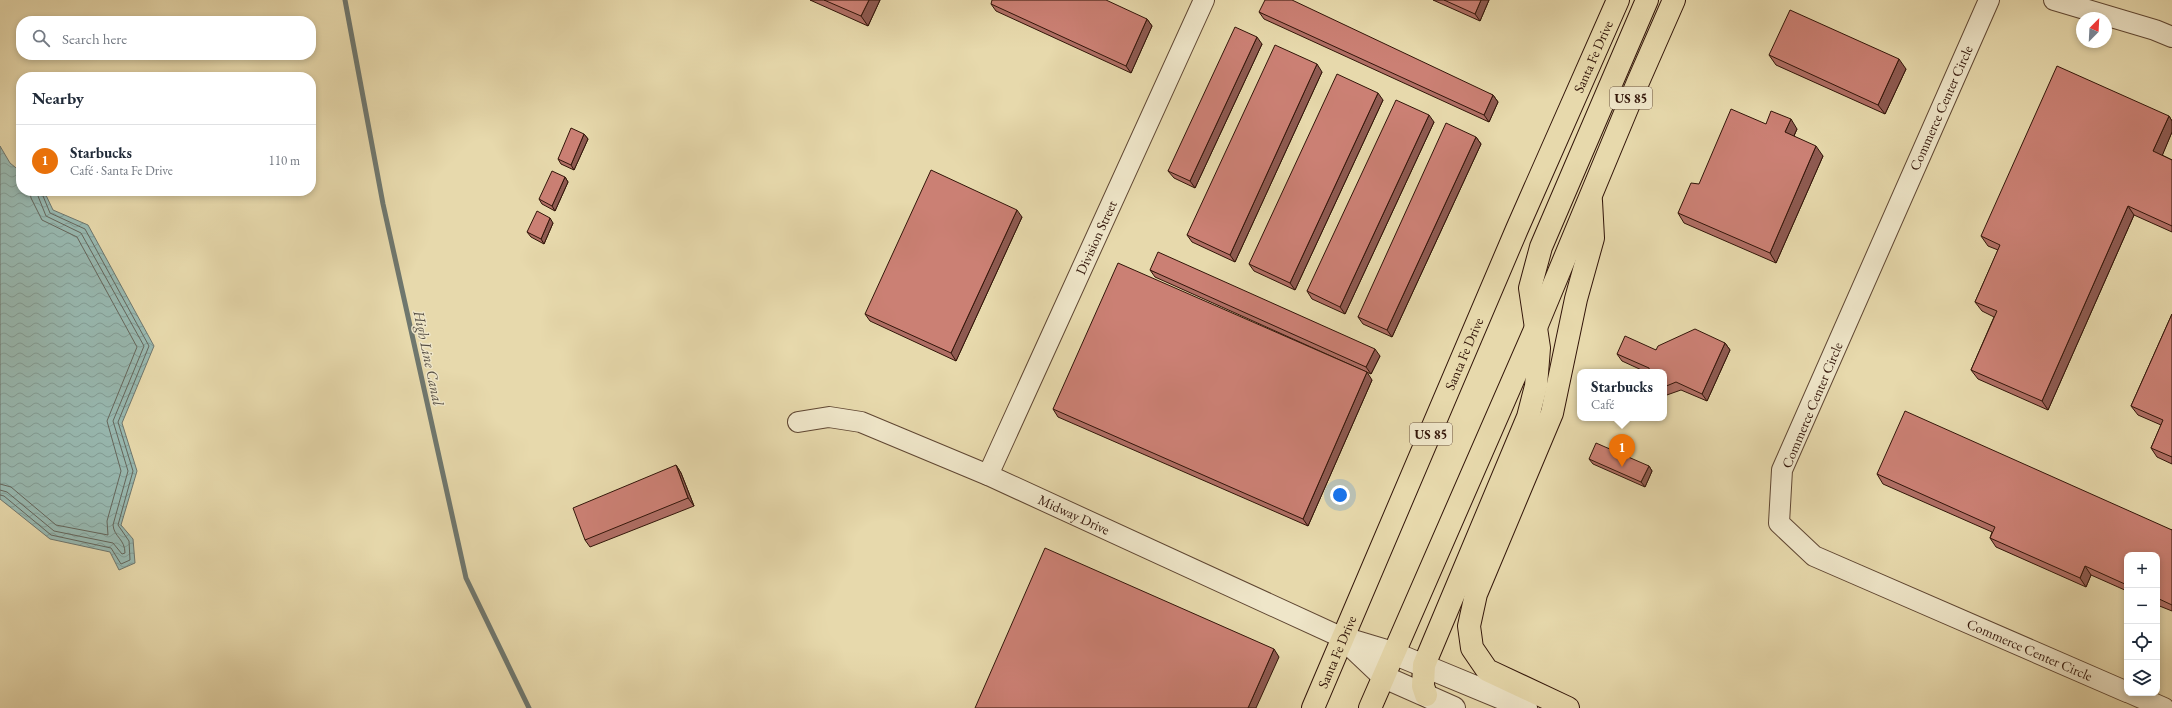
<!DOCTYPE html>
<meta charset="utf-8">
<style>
:root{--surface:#fff;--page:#f6f6f7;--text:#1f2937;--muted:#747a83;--line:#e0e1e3;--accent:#8f2418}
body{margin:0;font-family:"EB Garamond",serif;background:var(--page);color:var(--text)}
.controls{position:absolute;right:12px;bottom:12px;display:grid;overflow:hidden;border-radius:8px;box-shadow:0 2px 6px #0003}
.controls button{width:36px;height:36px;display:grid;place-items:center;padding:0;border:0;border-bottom:1px solid var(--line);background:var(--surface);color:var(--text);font:20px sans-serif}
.compass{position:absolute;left:2076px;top:12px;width:36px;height:36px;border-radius:50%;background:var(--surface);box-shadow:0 2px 6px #0003;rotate:24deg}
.you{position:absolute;left:1340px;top:495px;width:14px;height:14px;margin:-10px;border:3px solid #fff;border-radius:50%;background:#1a73e8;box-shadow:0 0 0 6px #1a73e833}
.badge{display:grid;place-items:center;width:26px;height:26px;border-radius:50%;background:var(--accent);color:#fff;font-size:13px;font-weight:700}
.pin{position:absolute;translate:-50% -33px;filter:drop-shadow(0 1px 2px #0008)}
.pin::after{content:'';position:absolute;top:21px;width:14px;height:12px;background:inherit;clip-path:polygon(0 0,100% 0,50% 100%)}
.popup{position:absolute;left:1577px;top:369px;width:90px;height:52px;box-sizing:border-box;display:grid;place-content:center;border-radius:8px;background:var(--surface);filter:drop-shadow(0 1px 3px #0005);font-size:13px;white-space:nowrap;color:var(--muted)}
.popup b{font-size:15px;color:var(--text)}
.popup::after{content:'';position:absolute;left:50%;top:100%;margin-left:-8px;border:8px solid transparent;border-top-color:var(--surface)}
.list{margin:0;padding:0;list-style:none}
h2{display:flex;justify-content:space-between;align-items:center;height:52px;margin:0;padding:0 16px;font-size:17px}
h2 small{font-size:13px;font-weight:400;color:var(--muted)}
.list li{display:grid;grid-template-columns:26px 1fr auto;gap:12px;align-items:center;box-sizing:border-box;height:72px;padding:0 16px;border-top:1px solid var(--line)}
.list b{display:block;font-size:15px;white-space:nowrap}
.list p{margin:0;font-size:13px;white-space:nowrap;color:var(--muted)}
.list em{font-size:13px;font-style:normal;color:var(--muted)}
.icon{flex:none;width:22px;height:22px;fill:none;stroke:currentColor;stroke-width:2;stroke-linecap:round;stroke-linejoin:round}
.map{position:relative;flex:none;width:2172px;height:708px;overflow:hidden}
.search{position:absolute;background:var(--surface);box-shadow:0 2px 6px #0003;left:16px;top:16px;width:300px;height:44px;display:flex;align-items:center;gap:10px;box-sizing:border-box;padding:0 14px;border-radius:16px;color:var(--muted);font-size:15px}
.panel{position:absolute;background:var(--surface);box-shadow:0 2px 6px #0003;left:16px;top:72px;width:300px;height:124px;border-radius:16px}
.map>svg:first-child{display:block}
.water{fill:url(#water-waves);stroke:#6f776e}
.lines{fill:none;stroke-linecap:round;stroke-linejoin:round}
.shore{stroke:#65675d;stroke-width:1}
.stream{stroke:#6f776e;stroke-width:5}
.minor-casing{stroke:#5f4632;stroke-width:22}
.tertiary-casing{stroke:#5f4632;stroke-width:24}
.trunk-casing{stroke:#321509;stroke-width:24}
.minor{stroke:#efe6c9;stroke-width:20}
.tertiary{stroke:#efe6c9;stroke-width:22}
.trunk{stroke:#e7d9ac;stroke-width:22}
.wall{fill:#af6e64;stroke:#321509}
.shaded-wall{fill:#8e5a51;stroke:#321509}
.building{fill:#cb8074;stroke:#321509}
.labels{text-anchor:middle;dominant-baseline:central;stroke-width:3;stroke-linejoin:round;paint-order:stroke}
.shield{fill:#efe6c9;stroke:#6b5443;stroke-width:1}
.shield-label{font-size:13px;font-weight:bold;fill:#321509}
.street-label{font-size:14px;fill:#321509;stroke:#efe6c9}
.water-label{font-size:15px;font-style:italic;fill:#564e44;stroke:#efe6c9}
</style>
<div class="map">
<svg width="2172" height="708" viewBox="0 0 2172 708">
<defs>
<pattern id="water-waves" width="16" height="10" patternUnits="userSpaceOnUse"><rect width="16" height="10" fill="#98b9b1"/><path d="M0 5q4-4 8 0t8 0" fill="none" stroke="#839e97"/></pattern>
</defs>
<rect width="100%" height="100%" fill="#e7d9ac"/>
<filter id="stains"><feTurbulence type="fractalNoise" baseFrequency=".005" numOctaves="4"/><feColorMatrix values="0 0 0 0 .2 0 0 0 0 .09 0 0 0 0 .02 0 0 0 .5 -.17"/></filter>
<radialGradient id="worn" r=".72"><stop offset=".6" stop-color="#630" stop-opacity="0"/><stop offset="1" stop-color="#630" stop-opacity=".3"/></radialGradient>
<path class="water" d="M0,146L10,163L21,172V191H44L53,210L88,225L154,346L122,423L137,471L121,525L133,539L135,563L119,570L110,552L50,539L0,499Z"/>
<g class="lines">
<path class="shore" d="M0,484L11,487L56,525L108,535L107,521L121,471L107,421L137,347L77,237L42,220L31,198L30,191
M0,490L7,492L54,531L113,543L122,554L125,553C125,539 114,537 113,525L128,471L113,421L144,346L81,233L46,216L36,191
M0,495L4,496L51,535L111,548L121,564L130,560L129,541L118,525L133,471L118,422L149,346L85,229L50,213L41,191"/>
<path class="stream" d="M345,0L383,204L466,578L529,708"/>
<g class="minor-casing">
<g id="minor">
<path id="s1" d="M1989,0L1782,470L1779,523L1814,556L2127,692"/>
<path d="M2054,0L2155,30L2172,37"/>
<path id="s2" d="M798,422L829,417L861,422L988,475L1343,638"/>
<path id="s3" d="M988,475L1204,0"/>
<path d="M2130,693L2164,708"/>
</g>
</g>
<g class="tertiary-casing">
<path id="tertiary" d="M1343,638L1393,653L1526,708
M1346,641L1384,677L1454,708"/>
</g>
<g class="trunk-casing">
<g id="trunk">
<path d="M1426,695L1423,686L1424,665L1528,417L1536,386L1539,348L1530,288L1541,247L1647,0"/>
<path id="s4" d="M1313,708L1517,229L1618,0"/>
<path d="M1370,708L1537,325L1638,82L1674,0"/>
<path d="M1568,708L1487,670L1472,648L1469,626L1476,594L1552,413L1576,299L1593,238L1591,201"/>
</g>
</g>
<use href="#minor" class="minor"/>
<use href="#tertiary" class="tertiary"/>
<use href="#trunk" class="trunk"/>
</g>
<path class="wall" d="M810,0H880L868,26Z
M1433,0H1489L1480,21Z
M991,4L1147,19L1152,26L1131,73L996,11Z
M1259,12L1493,95L1498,102L1489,122L1264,19Z
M1262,44L1195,188L1174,178L1168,171Z
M1769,55L1906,69L1885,114L1776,65Z
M1322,72L1235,262L1192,242L1187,235Z
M1383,100L1295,290L1254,271L1249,264Z
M2169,116L2172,121V132L2162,155L2172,160V232L2134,215L2048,410L1978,379L1971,370L1994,317L1982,311L1975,302L1998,250L1988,246L1981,236Z
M1434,122L1345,314L1312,299L1307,291Z
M1766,124L1797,129L1794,136L1823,156L1776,263L1684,223L1678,213Z
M584,134L588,139L574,170L561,164L558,159Z
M1476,137L1481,144L1392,337L1363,324L1358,317Z
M565,177L568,182L555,211L542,204L539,199Z
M1022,217L956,361L870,321L865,314Z
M553,223L544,244L531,237L527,232Z
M1150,270L1380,356L1371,374L1155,277Z
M2172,314V464L2157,457L2151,448L2161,425L2138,415L2131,406Z
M1725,343L1730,350L1707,401L1681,390L1664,396V372H1646L1622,361L1617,354Z
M1372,380L1308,526L1058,417L1053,409Z
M1589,459L1649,466L1652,471L1645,487L1593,464Z
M676,465L681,473L694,506L590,547L585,540Z
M1877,474L2172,530V611L2157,605V555H2127V591L2091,575L2086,587L1996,547L1990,538L1992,532L1883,484Z"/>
<path class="shaded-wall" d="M869,0H880L868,26L861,16Z
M1481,0H1489L1480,21L1475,14Z
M1147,19L1152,26L1131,73L1126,66Z
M1257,37L1262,44L1195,188L1190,181Z
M1899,59L1906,69L1885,114L1878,105Z
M1317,64L1322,72L1235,262L1230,255Z
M1378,93L1383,100L1295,290L1290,283Z
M1493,95L1498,102L1489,122L1484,115Z
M1429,115L1434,122L1345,314L1340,307Z
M2169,116L2172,121V132L2160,161L2153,151Z
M1791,119L1797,129L1791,142L1785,132Z
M584,134L588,139L574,170L571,165Z
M1476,137L1481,144L1392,337L1387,330Z
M1816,146L1823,156L1776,263L1770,253Z
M565,177L568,182L555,211L552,206Z
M2128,206L2134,215L2048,410L2042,401Z
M1017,210L1022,217L956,361L951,353Z
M550,218L553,223L544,244L541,239Z
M1725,343L1730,350L1707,401L1702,394Z
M1375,349L1380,356L1371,374L1366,367Z
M1367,372L1372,380L1308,526L1303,519Z
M676,465L681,473L694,506L688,498Z
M1649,466L1652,471L1645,487L1641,482Z
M2085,566L2091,575L2086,587L2080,578Z
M1274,649L1279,657L1256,708H1248Z"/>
<path class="building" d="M824,0H869L861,16Z
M992,0H1106L1147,19L1126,66L991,4Z
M1265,0H1292L1493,95L1484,115L1259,12Z
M1444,0H1481L1475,14Z
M1790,10L1899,59L1878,105L1769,55Z
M1235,27L1257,37L1190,181L1168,171Z
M1275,45L1317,64L1230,255L1187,235Z
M2057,66L2169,116L2153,151L2172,160V226L2128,206L2042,401L1971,370L1997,311L1975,302L2000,245L1981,236Z
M1337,74L1378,93L1290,283L1249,264Z
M1396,100L1429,115L1340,307L1307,291Z
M1731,109L1766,124L1771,111L1791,119L1785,132L1816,146L1770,253L1678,213L1691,183L1699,184Z
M1446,123L1476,137L1387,330L1358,317Z
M571,128L584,134L571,165L558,159Z
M931,170L1017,210L951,353L865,314Z
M552,171L565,177L552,206L539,199Z
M537,211L550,218L541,239L527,232Z
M1158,252L1375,349L1366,367L1150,270Z
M1118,263L1367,372L1303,519L1053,409Z
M2172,314V457L2151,448L2163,420L2131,406Z
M1695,329L1725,343L1702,394L1676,382L1664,387V372H1650L1649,368L1617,354L1625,336L1656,350L1658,346Z
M1905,411L2172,530V605L2157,598V555H2127V585L2085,566L2080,578L1990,538L1995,527L1877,474Z
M1596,443L1649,466L1641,482L1589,459Z
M676,465L688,498L585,540L573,508Z
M1045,548L1274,649L1248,708H975Z"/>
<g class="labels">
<g class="shield">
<rect x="1610" y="87" width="42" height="22" rx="3"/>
<rect x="1410" y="423" width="42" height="22" rx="3"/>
</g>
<g class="shield-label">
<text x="1631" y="98">US 85</text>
<text x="1431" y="434">US 85</text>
</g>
<g class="street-label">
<text stroke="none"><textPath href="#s4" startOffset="709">Santa Fe Drive</textPath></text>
<text transform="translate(1941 108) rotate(-66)">Commerce Center Circle</text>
<text stroke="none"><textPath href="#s3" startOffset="261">Division Street</textPath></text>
<text stroke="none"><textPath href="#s4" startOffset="385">Santa Fe Drive</textPath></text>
<text transform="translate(1812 405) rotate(-67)">Commerce Center Circle</text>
<text stroke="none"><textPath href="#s2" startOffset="296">Midway Drive</textPath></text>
<text stroke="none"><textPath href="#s1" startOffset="850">Commerce Center Circle</textPath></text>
<text stroke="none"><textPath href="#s4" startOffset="61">Santa Fe Drive</textPath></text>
</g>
<g class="water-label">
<text transform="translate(429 358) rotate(78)">High Line Canal</text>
</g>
</g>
<rect width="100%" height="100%" filter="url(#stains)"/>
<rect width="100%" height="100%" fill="url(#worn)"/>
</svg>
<div class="controls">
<button>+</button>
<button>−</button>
<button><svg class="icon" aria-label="locate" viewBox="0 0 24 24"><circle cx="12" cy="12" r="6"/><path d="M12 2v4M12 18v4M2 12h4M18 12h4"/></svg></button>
<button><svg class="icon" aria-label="layers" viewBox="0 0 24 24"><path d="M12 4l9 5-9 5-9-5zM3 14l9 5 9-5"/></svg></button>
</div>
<svg class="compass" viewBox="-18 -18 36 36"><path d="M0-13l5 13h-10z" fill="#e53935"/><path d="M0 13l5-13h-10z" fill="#747a83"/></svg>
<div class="you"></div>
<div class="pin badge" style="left:1622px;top:467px;background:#e8710a">1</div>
<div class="popup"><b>Starbucks</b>Café</div>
<div class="search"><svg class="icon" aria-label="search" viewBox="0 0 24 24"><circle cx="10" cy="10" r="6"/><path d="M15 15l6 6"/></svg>Search here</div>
<section class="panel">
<h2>Nearby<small></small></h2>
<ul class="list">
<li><span class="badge" style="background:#e8710a">1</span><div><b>Starbucks</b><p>Café · Santa Fe Drive</p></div><em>110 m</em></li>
</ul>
</section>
</div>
